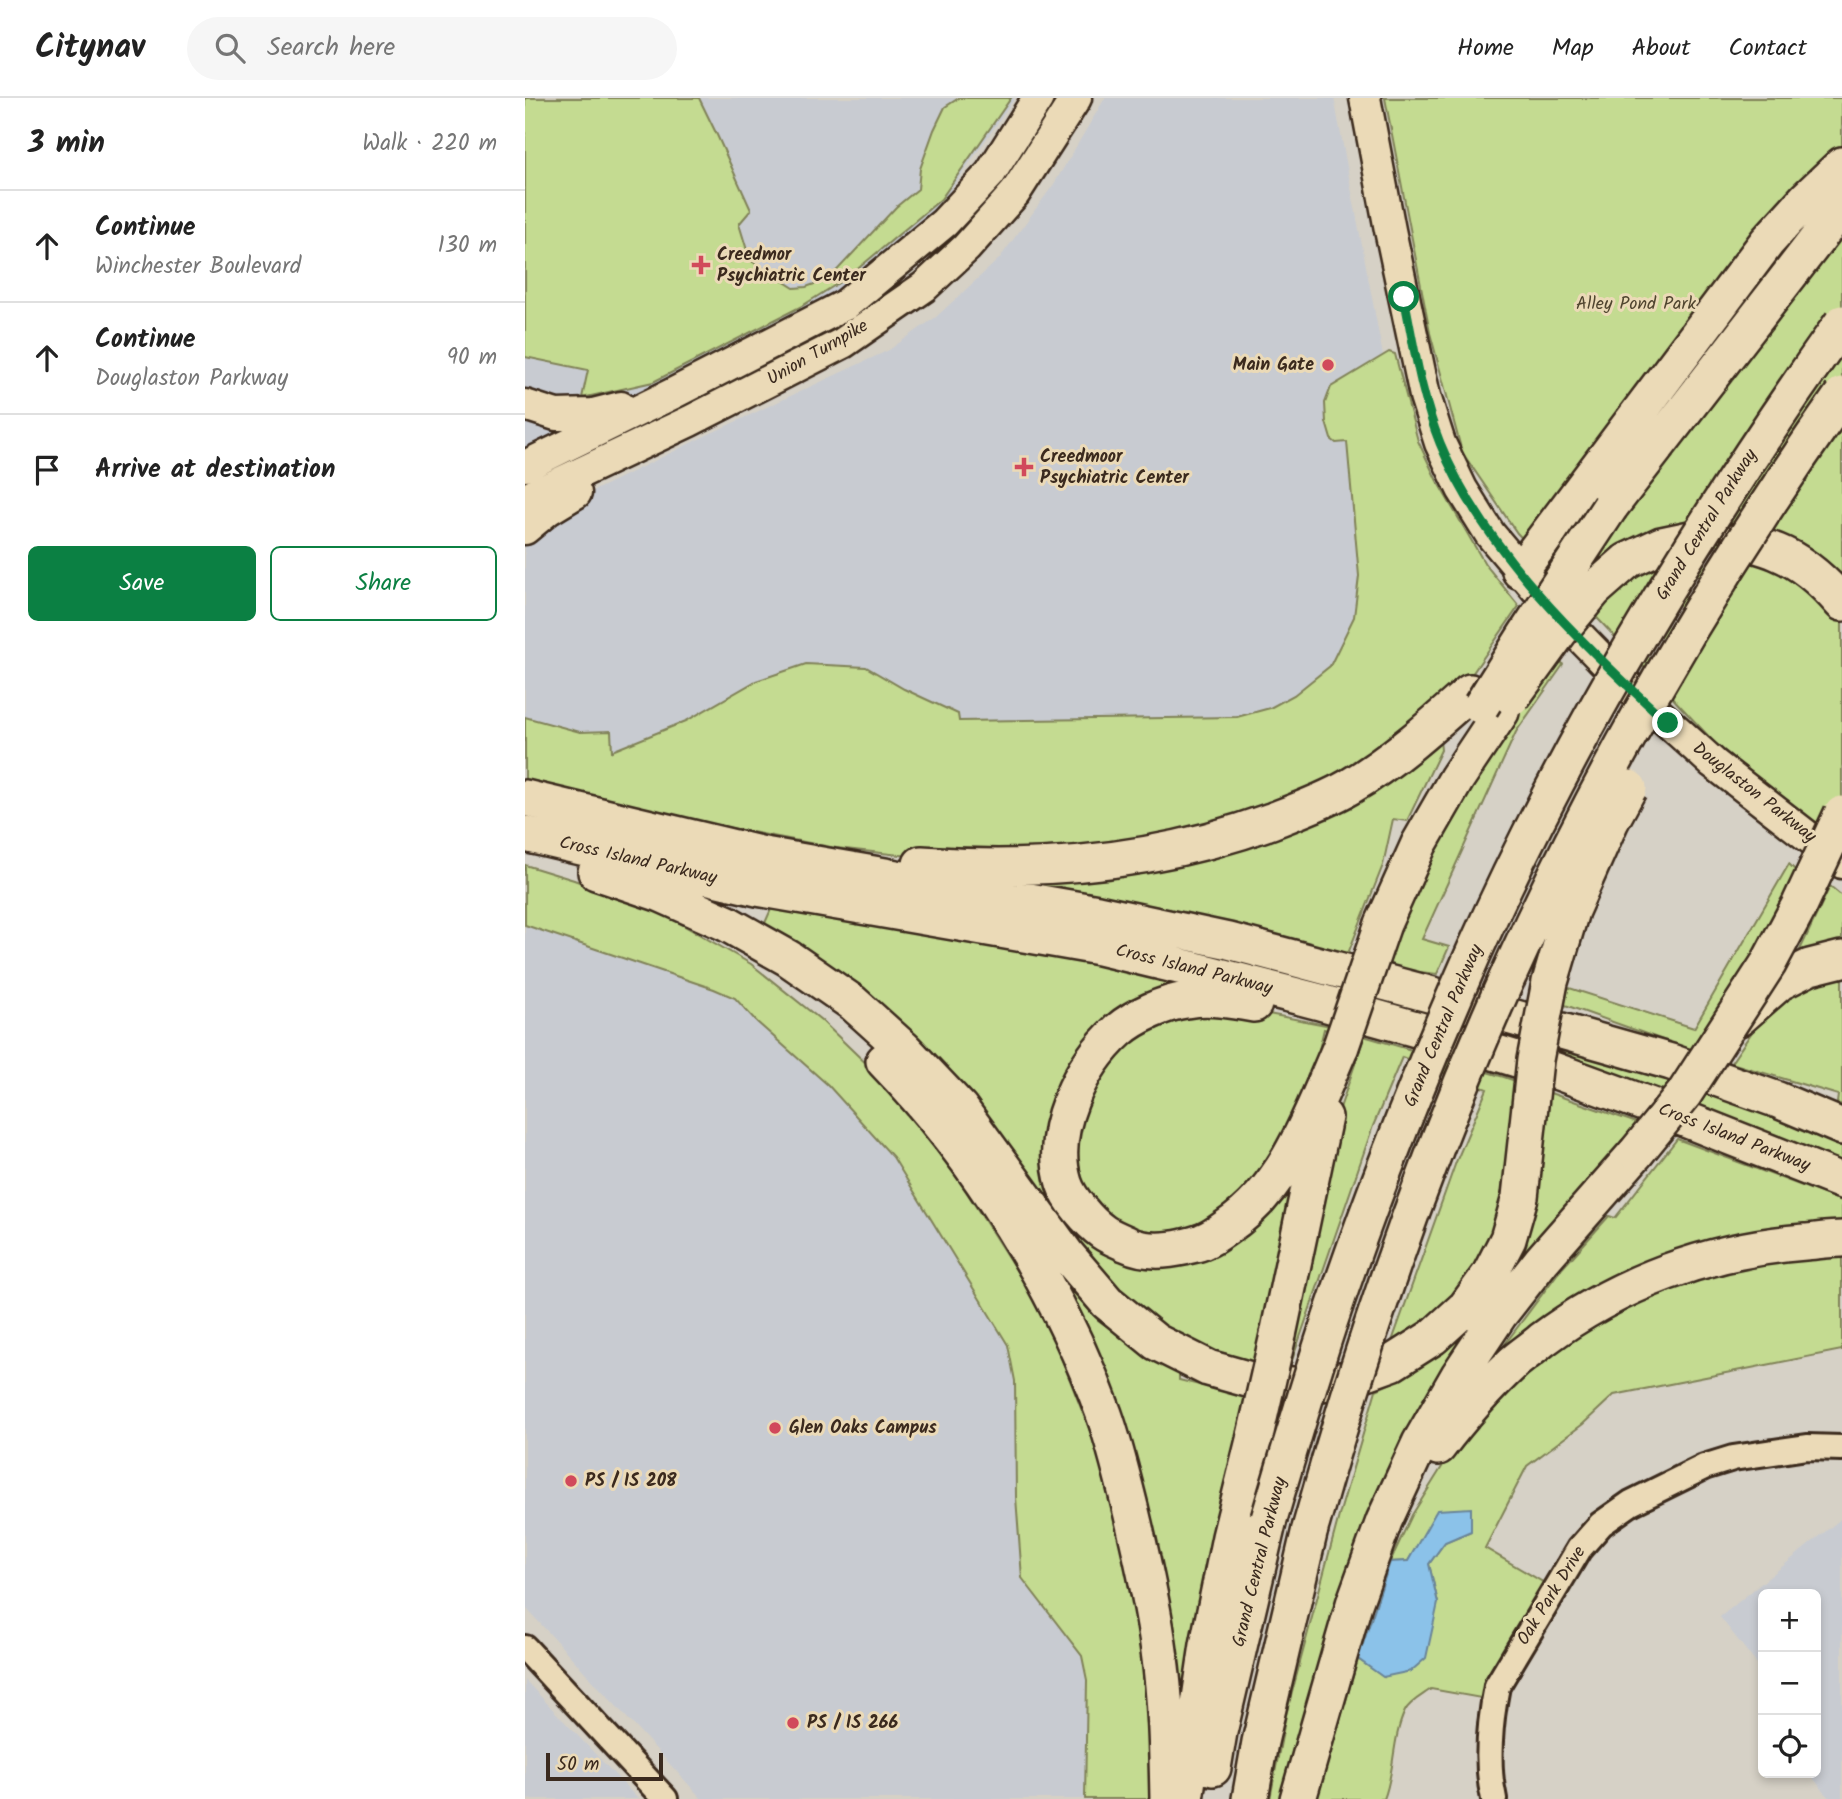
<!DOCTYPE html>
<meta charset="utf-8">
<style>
:root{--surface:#fff;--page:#f6f6f6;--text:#222;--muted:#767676;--line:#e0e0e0;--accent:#0b8043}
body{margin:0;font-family:Kalam,sans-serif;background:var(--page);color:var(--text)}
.controls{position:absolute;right:21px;bottom:21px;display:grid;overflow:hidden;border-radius:10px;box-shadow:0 4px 10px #0003}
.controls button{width:63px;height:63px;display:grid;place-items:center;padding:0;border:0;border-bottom:2px solid var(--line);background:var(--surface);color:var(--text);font:35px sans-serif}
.scale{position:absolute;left:21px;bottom:18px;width:117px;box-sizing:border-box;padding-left:7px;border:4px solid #3b2a1e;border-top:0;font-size:19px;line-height:24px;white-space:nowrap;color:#3b2a1e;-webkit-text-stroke:5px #ebdab7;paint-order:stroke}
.stop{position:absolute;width:21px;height:21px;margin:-16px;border:5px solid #0b8043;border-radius:50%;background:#fff}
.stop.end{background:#0b8043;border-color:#fff;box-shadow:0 2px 7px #0008}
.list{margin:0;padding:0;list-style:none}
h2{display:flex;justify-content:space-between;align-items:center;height:91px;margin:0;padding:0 28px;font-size:30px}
h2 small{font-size:23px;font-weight:400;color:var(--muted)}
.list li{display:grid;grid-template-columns:46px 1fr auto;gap:21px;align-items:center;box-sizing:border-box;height:112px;padding:0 28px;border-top:2px solid var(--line)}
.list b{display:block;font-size:26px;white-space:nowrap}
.list p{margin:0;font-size:23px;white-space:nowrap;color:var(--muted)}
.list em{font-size:23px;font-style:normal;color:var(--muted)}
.actions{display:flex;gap:14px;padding:21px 28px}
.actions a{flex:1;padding:16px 0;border:2px solid var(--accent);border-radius:10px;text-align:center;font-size:24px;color:var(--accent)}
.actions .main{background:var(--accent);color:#fff}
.icon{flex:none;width:38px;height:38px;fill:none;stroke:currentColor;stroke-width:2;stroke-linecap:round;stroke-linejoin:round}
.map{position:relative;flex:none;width:1317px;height:1701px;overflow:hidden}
header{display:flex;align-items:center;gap:42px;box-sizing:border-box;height:98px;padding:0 35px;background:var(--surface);border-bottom:2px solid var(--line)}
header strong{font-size:33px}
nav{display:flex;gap:38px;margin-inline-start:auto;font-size:24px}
.search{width:490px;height:63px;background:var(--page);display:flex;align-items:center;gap:18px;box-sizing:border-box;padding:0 24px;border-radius:38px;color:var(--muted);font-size:26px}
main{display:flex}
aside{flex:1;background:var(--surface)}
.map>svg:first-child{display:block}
.built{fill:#c8cbd1}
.green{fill:#c4db91;stroke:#808258;stroke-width:2}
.water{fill:#8bc2e9;stroke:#6b8598;stroke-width:2}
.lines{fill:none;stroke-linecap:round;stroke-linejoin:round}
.minor-tunnel{stroke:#b7b0a4;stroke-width:24;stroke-dasharray:24 12;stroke-linecap:butt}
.minor-casing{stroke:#3b2a1e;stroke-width:30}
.major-casing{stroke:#3b2a1e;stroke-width:35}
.highway-casing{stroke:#3b2a1e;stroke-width:40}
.minor{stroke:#ebdab7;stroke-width:24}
.major{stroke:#ebdab7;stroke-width:30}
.highway{stroke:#ebdab7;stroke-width:35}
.highway-bridge-casing{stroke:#3b2a1e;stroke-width:40;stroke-linecap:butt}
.highway-bridge{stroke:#ebdab7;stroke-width:35}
.route{stroke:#0b8043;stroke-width:9}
.poi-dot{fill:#d1495b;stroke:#ebdab7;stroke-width:2.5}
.labels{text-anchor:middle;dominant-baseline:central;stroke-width:6;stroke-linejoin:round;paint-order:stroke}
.poi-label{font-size:18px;font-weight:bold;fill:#3b2a1e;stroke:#ebdab7;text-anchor:start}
.park-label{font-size:18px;fill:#50452f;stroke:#ebdab7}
.street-label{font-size:18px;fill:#3b2a1e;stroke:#ebdab7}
</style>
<header>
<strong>Citynav</strong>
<div class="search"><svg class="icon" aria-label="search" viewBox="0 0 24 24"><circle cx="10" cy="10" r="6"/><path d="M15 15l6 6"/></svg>Search here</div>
<nav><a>Home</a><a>Map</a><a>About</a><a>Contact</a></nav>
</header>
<main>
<aside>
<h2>3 min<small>Walk · 220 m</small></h2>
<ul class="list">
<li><svg class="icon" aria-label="ahead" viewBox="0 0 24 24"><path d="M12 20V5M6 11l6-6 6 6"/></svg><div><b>Continue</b><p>Winchester Boulevard</p></div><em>130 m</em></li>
<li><svg class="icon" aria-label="ahead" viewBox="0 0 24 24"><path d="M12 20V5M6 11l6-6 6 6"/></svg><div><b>Continue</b><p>Douglaston Parkway</p></div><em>90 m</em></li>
<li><svg class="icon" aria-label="arrive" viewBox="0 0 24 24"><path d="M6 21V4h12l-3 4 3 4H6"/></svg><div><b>Arrive at destination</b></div></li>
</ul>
<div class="actions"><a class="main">Save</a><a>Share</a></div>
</aside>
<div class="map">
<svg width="1317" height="1701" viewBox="0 0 1317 1701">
<rect width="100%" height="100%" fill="#d6d1c6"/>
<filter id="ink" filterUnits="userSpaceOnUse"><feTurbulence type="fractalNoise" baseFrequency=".0143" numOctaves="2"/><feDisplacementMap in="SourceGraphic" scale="14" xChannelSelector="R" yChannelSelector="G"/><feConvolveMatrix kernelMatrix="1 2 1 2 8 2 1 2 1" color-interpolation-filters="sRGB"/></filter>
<g filter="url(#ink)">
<path class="built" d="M0,0H490L402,126L301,209L0,356Z
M580,0H809L859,263L919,541L792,635L0,667V444L50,402L182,337L364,252L411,219L474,161L529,86Z
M0,817L166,872L322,969L496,1250L572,1544L569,1701H177L0,1509Z
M1317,1420V1701H1305L1284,1675H1291V1496H1238V1574L1195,1519Z
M0,1582L113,1701H0Z"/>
<path class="green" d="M0,0H174L192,37L226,112L214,126L225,162L269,190L281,189L304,181L371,109L393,91L395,71L409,32L420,9L434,0H486L416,101L323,179L277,208L128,284L57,300L63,272L0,259Z
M860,0H1317V748L1190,645L992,435L937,354L905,235Z
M864,254L870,256L893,343L912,383L960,466L994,508L947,576L893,628L803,692L705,731L430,763L311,750L169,723L0,682V619L55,634L86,633L87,653L161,623L231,583L281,566L341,569L379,591L433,616L434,623L712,619L745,610L769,597L805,568L829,519L834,478L822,344L811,345L806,341L801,324L800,305L806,289Z
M1033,556L1038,567L991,634L897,841L924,849L912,876L861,870L885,782L922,711Z
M915,642L916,652L882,723L868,721L858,767L822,858L427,778L547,780Z
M1264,766L1273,775L1202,904L1169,953L1029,903L1032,886L1169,930Z
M0,767L49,782L135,814L226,866L296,922L352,976L432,1079L519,1216L570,1346L592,1413L621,1553L628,1701H560L562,1582L557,1558L497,1480L491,1399L490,1283L483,1247L368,1059L303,987L232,924L210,900L189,891L0,827Z
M1305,788L1317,798V856L1267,869Z
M247,809L430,838L693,890L561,953L533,1090L640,1166L771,1075L730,1271L675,1256L599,1206L464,1036L236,834Z
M551,827L879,902L1121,973L1204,1000L1317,1044V1071L1201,1023Z
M1303,877H1317V1007L1312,1005L1313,997L1206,965L1227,934L1260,899Z
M707,909L801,927L979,979L1115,1026L920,1282L762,1701H745L761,1617L815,1414L851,1292L879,1279L919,1253L970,1132L940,1190L861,1260L931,1064L962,991L877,959L848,1028L762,1277L814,1013L838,943L799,931L790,968L760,1049L686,1133L630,1145L581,1129L548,1086L545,1039L562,986L602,938L654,911Z
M1152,1041L1317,1103V1138L1178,1156L968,1262L1033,1175L1084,1118L1090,1120Z
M1317,1149V1252L1089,1297L1058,1326L1002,1368L960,1450L1028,1490L967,1602L906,1591C898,1597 884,1604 880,1613C867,1640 870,1673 859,1701H792L833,1561L859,1579L913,1505L904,1466L920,1444L946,1433L896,1442L883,1463L865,1464L887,1417L930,1348L982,1292L1055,1228L1121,1190Z
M536,1180L573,1222L624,1257L654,1273V1282L723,1299L657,1671Z"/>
<path class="water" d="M946,1410V1433L920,1444L904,1466L913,1505L901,1560L886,1573L858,1579L833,1561L865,1464L883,1463L912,1412Z"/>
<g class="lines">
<path class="minor-tunnel" d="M1105,590L1176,476L1207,434"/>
<g class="minor-casing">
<path id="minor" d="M0,1550L140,1701
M969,1701C961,1667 965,1623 972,1588L1054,1451L1076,1426L1106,1405L1179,1369L1208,1360L1282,1349L1317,1350"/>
</g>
<g class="major-casing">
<path id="major" d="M840,0L865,132L900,298L915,345L937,391L965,436L1029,512L1105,590L1188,665L1317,765
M0,307L31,317L68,316L96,309
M0,368L147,296L320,207L419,125L465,76L513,0
M0,401L165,323L318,245L399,189L441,150L490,95L551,0
M0,431L23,412L51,395"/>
</g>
<g class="highway-casing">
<path id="highway" d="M1085,409L1317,109
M1215,442C1227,446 1240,449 1252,454C1277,464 1300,485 1317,505
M1102,463L1136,447L1174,439
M995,473L1242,144L1282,100L1317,67
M0,700L239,757L573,815L704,843L934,904L1146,964L1253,1002L1317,1029
M0,736L232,790L574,849L683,875L795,904L916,938L1028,972L1132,1010L1317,1083
M396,766C514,775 634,764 746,723C772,713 800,703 824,689C868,663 907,628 945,594
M71,774L136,796L201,825L263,860L328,905L379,951L435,1010L541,1156L582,1204L631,1244L683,1270L733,1284L778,1288L822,1281L867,1265L908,1239L941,1209L965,1176L983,1141L995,1099
M858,826L894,746L932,680L976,614
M729,906C707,902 684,898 661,902C640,905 610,918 594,932C555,967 523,1033 539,1085C544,1101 564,1124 578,1134C585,1139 594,1142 602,1146C619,1154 641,1153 659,1149C666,1147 673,1146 679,1143C687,1140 695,1134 702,1129C763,1088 788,1012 816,948
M1214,920L1255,884L1285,869L1317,861
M359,963C453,1060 533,1189 579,1316C590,1347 598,1381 606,1413C617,1459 628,1506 634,1553C641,1602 642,1652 643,1701
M753,1237L799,1019
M913,1349C936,1319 960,1291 988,1265C997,1257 1008,1250 1017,1242C1093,1185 1185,1151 1280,1144C1292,1143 1305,1141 1317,1141
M688,1670L694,1634L744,1421
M660,1701L683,1547L705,1439L730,1338
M725,1701L735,1644L785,1431
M773,1701L829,1506L859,1423L895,1345L934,1277L974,1217L1017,1162L1111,1055"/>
</g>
<use href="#minor" class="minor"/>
<use href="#major" class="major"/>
<use href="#highway" class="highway"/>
<g class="highway-bridge-casing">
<path id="highway-bridge" d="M987,599L1035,533L1069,492L1102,463
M956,608L1000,538L1085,409
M816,948L858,826
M1111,1055L1159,996L1243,866L1275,806L1317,716
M995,1099L1010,962L1025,884L1046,813L1086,723L1104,690
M730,1338L753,1237
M744,1421C763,1356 782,1292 803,1228C845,1102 895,976 949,854C1048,632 1176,423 1317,225
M785,1431C821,1301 863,1173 912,1047C1015,782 1153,529 1317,297"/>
</g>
<use href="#highway-bridge" class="highway-bridge"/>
</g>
</g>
<g class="lines" filter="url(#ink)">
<path class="route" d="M879,199C889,248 896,298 915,345C958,452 1059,548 1143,625"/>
</g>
<g class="poi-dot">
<path d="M172.5 156.5h7v7h7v7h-7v7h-7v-7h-7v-7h7z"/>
<circle cx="803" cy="267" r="7"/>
<path d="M495.5 358.5h7v7h7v7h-7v7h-7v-7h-7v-7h7z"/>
<circle cx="250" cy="1330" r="7"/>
<circle cx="46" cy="1383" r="7"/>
<circle cx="268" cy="1625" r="7"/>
</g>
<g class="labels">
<g class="poi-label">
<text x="192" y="157">Creedmor<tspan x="192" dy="21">Psychiatric Center</tspan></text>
<text x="789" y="267" text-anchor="end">Main Gate</text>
<text x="515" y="359">Creedmoor<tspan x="515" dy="21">Psychiatric Center</tspan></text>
<text x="264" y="1330">Glen Oaks Campus</text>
<text x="60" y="1383">PS / IS 208</text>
<text x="282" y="1625">PS / IS 266</text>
</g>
<g class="park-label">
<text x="1111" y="206">Alley Pond Park</text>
</g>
<g class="street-label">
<text transform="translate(293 255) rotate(-30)">Union Turnpike</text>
<text transform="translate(1182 427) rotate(-58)">Grand Central Parkway</text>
<text transform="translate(1229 695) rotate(38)">Douglaston Parkway</text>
<text transform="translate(113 763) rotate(13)">Cross Island Parkway</text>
<text transform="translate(669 872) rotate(14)">Cross Island Parkway</text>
<text transform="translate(919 928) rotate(-67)">Grand Central Parkway</text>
<text transform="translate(1209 1040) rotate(21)">Cross Island Parkway</text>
<text transform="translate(735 1464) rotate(-76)">Grand Central Parkway</text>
<text transform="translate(1027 1498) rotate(-58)">Oak Park Drive</text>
</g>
</g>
</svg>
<div class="controls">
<button>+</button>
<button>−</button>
<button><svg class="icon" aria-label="locate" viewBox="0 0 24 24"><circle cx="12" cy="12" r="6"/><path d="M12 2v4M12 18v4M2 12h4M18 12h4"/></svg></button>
</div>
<div class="scale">50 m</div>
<div class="stop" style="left:879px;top:199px"></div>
<div class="stop end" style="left:1143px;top:625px"></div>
</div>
</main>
